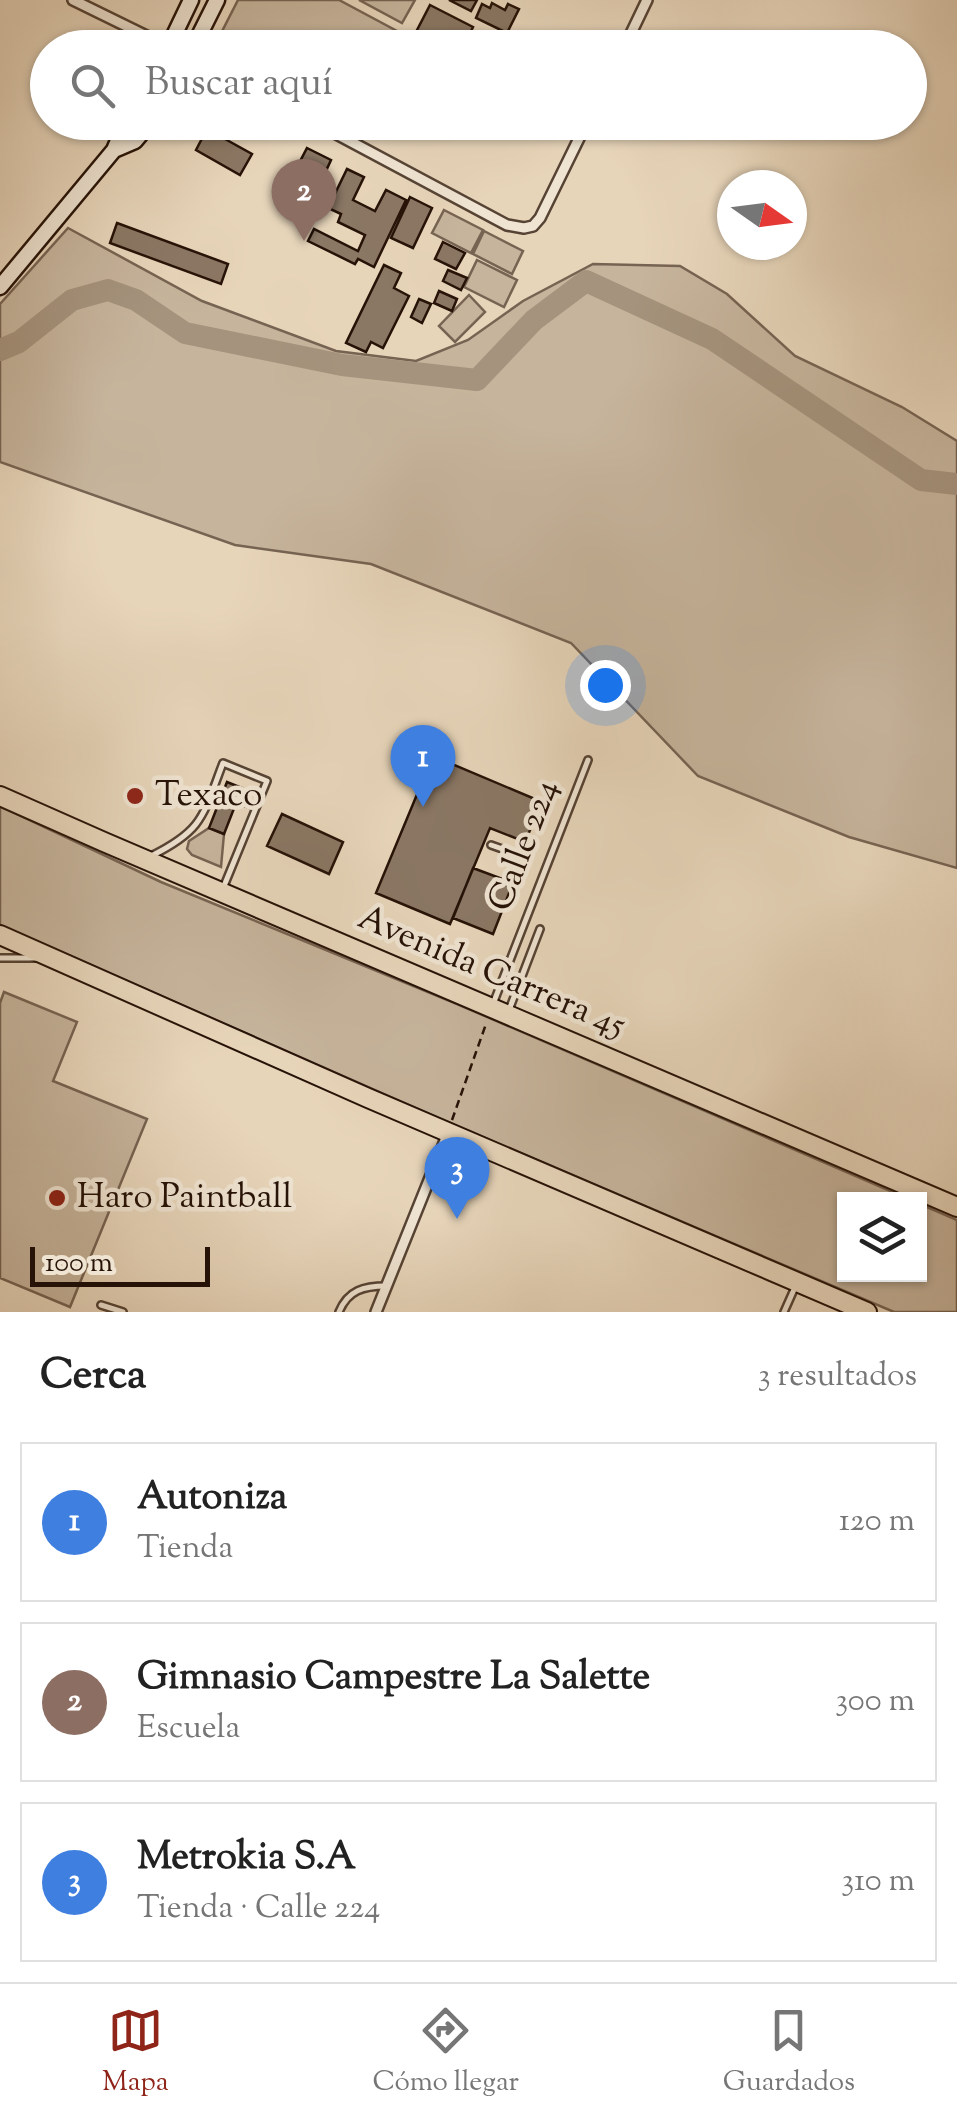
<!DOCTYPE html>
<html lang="es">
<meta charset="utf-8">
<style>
:root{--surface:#fff;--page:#f2f2f2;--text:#222;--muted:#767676;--line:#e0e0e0;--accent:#8f2418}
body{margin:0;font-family:"Sorts Mill Goudy",serif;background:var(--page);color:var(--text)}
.controls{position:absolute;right:30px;bottom:30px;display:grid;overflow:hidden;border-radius:0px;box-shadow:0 2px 8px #0004}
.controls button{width:90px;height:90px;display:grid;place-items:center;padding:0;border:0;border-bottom:2px solid var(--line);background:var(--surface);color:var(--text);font:50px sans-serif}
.compass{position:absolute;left:717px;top:170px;width:90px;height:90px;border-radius:50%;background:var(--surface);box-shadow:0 2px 8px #0004;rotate:104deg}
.scale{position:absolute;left:30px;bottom:25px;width:180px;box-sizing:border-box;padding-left:10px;border:5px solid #261207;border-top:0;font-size:28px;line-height:35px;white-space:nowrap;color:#261207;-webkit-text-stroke:8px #efe4d2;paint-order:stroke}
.you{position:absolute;left:605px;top:685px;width:35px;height:35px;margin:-25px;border:8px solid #fff;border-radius:50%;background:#1a73e8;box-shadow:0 0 0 15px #1a73e833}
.badge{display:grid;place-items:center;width:65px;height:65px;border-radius:50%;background:var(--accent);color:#fff;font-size:32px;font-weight:700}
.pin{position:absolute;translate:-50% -82px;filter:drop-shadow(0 2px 5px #0008)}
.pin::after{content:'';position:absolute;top:52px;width:35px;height:30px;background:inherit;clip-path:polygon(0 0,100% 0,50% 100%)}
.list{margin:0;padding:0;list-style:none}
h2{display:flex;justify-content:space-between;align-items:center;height:130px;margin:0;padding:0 40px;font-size:42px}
h2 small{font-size:32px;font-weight:400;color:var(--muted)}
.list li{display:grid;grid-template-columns:65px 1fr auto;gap:30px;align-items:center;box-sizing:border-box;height:160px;margin:0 20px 20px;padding:0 20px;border:2px solid var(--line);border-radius:0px}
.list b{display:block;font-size:38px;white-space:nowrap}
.list p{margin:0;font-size:32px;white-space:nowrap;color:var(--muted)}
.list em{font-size:32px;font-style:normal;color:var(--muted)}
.icon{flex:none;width:55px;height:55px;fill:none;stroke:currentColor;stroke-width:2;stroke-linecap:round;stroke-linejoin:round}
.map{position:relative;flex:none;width:957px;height:1312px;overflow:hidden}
.search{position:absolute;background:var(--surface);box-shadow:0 2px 8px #0004;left:30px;right:30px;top:30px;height:110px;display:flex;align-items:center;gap:25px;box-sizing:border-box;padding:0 35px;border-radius:55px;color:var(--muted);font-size:38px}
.sheet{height:670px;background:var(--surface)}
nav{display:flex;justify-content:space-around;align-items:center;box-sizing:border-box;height:140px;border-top:2px solid var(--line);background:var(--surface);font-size:28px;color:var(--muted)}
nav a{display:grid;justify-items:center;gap:5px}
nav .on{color:var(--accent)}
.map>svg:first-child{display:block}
.green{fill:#c6b49c;stroke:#766352;stroke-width:2.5}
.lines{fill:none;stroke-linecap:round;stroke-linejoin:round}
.river{stroke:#a5937d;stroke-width:22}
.building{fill:#8a7764;stroke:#261207;stroke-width:2.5}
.lane-casing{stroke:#564334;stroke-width:10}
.street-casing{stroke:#564334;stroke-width:14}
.secondary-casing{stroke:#261207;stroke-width:19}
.highway-casing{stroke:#261207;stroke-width:22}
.path{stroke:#261207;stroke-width:2.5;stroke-dasharray:8 5;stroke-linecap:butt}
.lane{stroke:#efe4d2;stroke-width:5}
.street{stroke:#efe4d2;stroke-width:9}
.secondary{stroke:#efe4d2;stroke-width:14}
.highway{stroke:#e7d5ba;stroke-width:18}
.poi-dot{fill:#8f2418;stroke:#efe4d2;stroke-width:4}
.labels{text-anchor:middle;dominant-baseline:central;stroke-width:9;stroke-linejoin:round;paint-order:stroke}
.poi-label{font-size:35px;fill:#261207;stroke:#efe4d2;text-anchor:start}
.street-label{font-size:35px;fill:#261207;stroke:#efe4d2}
</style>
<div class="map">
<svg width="957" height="1312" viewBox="0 0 957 1312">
<rect width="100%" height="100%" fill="#e7d5ba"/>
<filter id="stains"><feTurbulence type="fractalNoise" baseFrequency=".002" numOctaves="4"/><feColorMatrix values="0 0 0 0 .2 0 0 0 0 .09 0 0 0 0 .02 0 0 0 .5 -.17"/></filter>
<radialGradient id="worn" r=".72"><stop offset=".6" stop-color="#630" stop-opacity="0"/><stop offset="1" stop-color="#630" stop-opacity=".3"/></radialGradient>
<path class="green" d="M238,0H339L397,31L389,47H220L215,45Z
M359,0H415L402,23Z
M444,210L483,230L471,253L432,233Z
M68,228L202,301L336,351L416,361L468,340L523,301L593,264L680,266L727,294L795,356L902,407L957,441V868L849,837L698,776L571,643L371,564L235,545L0,462V304Z
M484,231L523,251L512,274L473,254Z
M477,260L517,280L504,307L464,287Z
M469,295L485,312L455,342L439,326Z
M0,806L161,882L457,1004L909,1199L844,1200V1274H920V1204L957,1220V1312H894L436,1117L0,925Z
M209,828L224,834L221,867L192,855L187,849L189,841Z
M4,992L77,1022L53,1081L147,1119L70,1307L0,1278V1003Z"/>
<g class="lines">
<path class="river" d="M0,350L19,342L72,300L108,290L136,300L185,333L342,365L477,380L534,320L586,281L712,339L921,480L957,484"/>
</g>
<path class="building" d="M449,0H477L471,11Z
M492,3L505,10L508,4L519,9L507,33L476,18L482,4L490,8Z
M430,5L473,27L463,48H446L416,32Z
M507,33L526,43L524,48H499Z
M207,129L252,154L240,175L196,150Z
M307,148L331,160L320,184L295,171Z
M347,169L364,177L353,200L375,211L386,190L406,200L374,267L358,259L355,264L308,241L314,229L358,251L365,235L338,222L341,214L328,208Z
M410,197L432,208L413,248L391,238Z
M117,223L228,264L221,284L110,243Z
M443,242L465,253L456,269L435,259Z
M384,265L401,273L394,288L409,296L383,348L371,342L366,352L346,343Z
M448,270L467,278L461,290L443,281Z
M439,291L457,299L452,311L434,303Z
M419,299L431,304L422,323L411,317Z
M433,756L542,802L525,842L490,828L450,924L376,893Z
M227,782L242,788L224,834L209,828Z
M282,814L343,842L329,874L267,846Z
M473,868L513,883L493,934L453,918Z"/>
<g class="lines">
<g class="lane-casing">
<path id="lane" d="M213,790L223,793
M237,799L256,807
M491,845L528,858
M151,856C204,830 203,815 223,763L267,781L224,886
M0,958H36
M493,1004L588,760
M509,1010L540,929
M101,1305L123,1312
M339,1312C348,1290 364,1286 386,1286
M784,1312L796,1285"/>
</g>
<g class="street-casing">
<path id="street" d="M73,0L169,47
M624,48L647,0
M314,122L507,225L524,228L533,226L540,218L587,122
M376,1312L448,1133"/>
</g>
<g class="secondary-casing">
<path id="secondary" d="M168,48L191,0
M193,48L217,0
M114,150L135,141L151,122
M0,287L114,150L126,122"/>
</g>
<g class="highway-casing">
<path id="highway" d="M0,796L104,842L957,1207
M0,935L368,1098L867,1312"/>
</g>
<path class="path" d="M452,1120L486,1024"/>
<use href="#lane" class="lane"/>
<use href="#street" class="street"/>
<use href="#secondary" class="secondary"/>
<use href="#highway" class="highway"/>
</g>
<g class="poi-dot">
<circle cx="135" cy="796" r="10"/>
<circle cx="57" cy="1198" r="10"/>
</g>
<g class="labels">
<g class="poi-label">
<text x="155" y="796">Texaco</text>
<text x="77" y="1198">Haro Paintball</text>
</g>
<g class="street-label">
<text transform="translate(525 846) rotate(-69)">Calle 224</text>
<text transform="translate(491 973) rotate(23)">Avenida Carrera 45</text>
</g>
</g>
<rect width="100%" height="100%" filter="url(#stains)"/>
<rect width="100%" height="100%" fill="url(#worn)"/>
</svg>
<div class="controls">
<button><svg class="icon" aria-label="layers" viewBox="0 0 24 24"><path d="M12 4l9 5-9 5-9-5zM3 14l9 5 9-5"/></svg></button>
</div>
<svg class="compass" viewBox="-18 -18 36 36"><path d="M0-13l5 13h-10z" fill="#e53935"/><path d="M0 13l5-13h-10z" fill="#767676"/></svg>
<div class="scale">100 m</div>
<div class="you"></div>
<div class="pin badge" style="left:423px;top:807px;background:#3f7fe0">1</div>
<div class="pin badge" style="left:304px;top:241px;background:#8d6e63">2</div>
<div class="pin badge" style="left:457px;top:1219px;background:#3f7fe0">3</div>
<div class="search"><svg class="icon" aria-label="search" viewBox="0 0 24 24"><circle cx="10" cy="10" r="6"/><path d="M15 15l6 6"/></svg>Buscar aquí</div>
</div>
<section class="sheet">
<h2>Cerca<small>3 resultados</small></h2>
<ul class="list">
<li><span class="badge" style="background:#3f7fe0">1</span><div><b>Autoniza</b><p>Tienda</p></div><em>120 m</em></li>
<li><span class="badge" style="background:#8d6e63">2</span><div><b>Gimnasio Campestre La Salette</b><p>Escuela</p></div><em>300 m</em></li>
<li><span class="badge" style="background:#3f7fe0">3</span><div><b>Metrokia S.A</b><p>Tienda · Calle 224</p></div><em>310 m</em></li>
</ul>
</section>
<nav>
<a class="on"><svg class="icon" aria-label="map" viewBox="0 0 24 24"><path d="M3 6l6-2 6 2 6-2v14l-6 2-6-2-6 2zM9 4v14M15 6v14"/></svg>Mapa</a>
<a><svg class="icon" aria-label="directions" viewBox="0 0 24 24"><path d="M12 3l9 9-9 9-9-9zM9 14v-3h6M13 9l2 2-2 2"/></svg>Cómo llegar</a>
<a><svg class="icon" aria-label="saved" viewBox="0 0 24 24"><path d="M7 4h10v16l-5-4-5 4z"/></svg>Guardados</a>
</nav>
